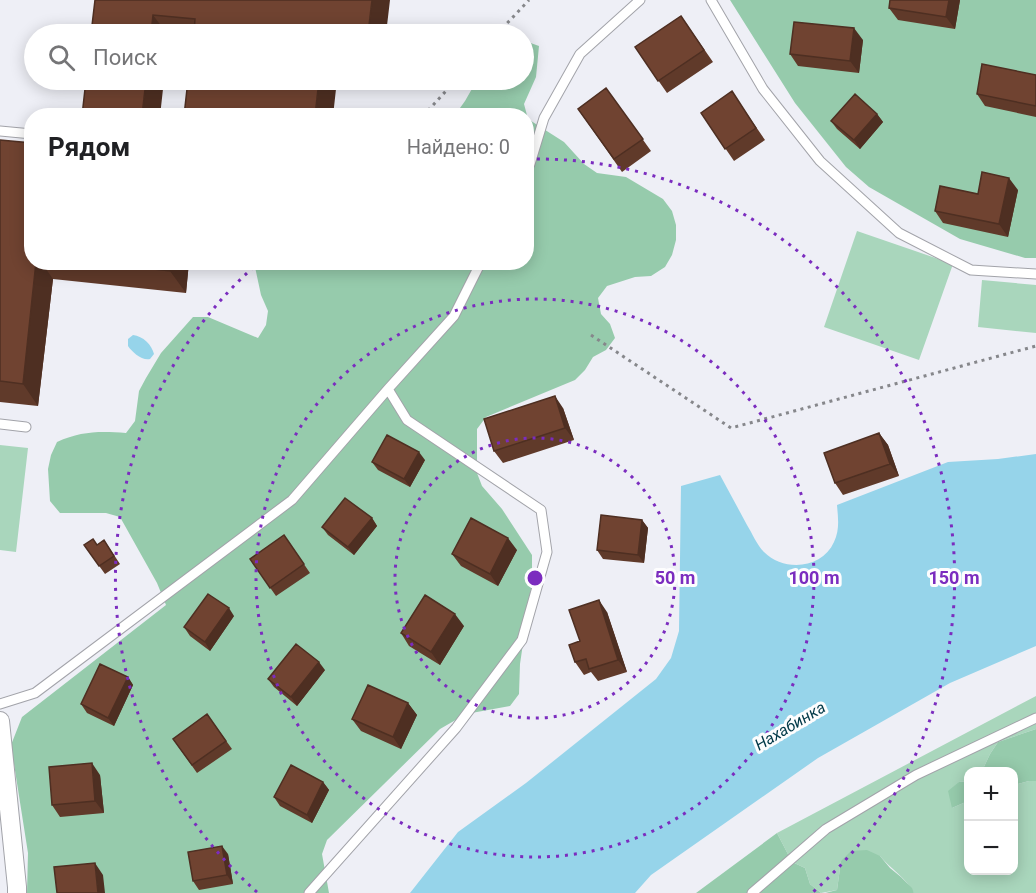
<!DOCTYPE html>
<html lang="ru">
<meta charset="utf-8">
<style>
:root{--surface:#fff;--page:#f2f2f2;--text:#202124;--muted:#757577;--line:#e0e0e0}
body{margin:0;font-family:Roboto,sans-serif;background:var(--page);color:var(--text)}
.controls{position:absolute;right:18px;bottom:18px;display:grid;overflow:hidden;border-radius:12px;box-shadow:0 3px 15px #0003}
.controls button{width:54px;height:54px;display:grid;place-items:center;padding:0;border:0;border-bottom:2px solid var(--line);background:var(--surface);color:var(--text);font:30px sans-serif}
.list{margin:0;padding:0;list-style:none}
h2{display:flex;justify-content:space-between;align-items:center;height:78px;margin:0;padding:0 24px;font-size:26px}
h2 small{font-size:20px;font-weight:400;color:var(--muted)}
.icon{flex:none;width:33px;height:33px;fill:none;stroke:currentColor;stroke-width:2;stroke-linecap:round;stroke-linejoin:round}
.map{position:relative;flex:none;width:1036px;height:893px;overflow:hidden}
.search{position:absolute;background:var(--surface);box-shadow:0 3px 15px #0003;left:24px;top:24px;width:510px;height:66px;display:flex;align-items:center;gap:15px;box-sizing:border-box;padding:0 21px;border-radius:33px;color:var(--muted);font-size:22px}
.panel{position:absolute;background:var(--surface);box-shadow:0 3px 15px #0003;left:24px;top:108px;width:510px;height:162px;border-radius:24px}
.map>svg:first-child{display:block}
.green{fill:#a9d6bc}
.forest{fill:#96cbac}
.water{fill:#96d4ea}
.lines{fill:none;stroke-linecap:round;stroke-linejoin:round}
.lane-casing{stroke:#a2a3a9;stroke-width:11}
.street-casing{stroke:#a2a3a9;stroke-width:20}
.path{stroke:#86878b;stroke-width:3;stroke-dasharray:3 4.5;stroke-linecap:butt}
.lane{stroke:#fff;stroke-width:9}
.street{stroke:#fff;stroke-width:18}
.wall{fill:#603a2a}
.shaded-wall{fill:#4e2f22}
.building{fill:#704331;stroke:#4e2f22;stroke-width:1.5}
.ring{fill:none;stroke:#7b2cbf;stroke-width:3;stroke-dasharray:3 6}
.labels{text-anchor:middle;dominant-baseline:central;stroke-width:6;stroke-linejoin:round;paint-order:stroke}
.water-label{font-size:16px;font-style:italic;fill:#003847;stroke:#fdfdfe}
.centre{fill:#7b2cbf;stroke:#fdfdfe;stroke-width:3}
.ring-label{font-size:18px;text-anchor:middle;font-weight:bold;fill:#7b2cbf;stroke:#fdfdfe;stroke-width:6;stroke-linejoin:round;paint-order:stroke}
</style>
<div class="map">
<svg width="1036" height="893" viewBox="0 0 1036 893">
<rect width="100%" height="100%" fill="#eeeff6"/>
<path class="green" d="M857,231L953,264L919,360L824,327Z
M982,280L1036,285V333L978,327Z
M0,445L28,448L16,552L0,550Z
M1036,696V729L998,742L990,754L982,771L968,772V781L959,782L952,808L968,801V870H1014V785L1029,781H1036V893H914C907,879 890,868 880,856L841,861L837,890L821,893L810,884L805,868L792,862L777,833Z"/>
<path class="forest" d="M730,0H1036V258H1025L960,239L869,187L846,167L795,103Z
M524,41H525L539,46L536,77L524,104L528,119L564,142L584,164L597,173L626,177L663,199L672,211L676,225V240L672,255L665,267L651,276L635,277L607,286L598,298L601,314L610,324L615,338L606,350L593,357L585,370L575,380L486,417L477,429V473L482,486L502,509L532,555V582L520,664L519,694L510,706L466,714L440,729L327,840L322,854L329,893H27L28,853L11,745L22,717L166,605L157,583L120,517L106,513H60L50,501L48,469L51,455L57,442C81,431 100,431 126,433L135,421L139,391L146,378L161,353L193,317H208L258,338L266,325L268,311L261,295L255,267L260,263L526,262V116L455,115L465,101L477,80H524Z
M1036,729V781H1029L1014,785V772L982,771L990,754L998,742Z
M968,781V801L952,808L948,791L959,782Z
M777,833L792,862L805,868L810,884L821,893H696Z
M867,850L880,856L890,868L901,877L912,888L914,893H825L837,890L841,861L851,851Z"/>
<path class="water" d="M133,335C143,336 152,345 154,354L150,359C142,361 132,352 128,346V339Z
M1036,454V646L950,683L818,758L651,875L635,893H410L458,832L526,783L656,679L671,658L679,631L681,486L720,475C729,492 738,508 747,525C752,533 757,545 764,552C784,572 822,569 834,542C840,529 838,518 837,505L948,462L998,459Z"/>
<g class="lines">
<g class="lane-casing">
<path id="lane" d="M711,0L763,89L820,161L899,233L971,270L1036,274
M0,131L32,134
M526,171L530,164L544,118L580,54L640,0
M0,424L26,427
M0,704L35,693L292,500L388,389L454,316L481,262
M309,893L456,728L522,640L547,552L541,510L407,420L388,389
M752,893L826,829L916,775L1036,718"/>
</g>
<g class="street-casing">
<path id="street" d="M0,721L17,887V893"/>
</g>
<path class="path" d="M497,34L529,0
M423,116L456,80
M591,335L731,428L1036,346"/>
<use href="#lane" class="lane"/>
<use href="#street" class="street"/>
</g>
<path class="wall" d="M95,0L386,34H91Z
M960,0L955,29L898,20L889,8Z
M681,16L713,62L667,93L635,47Z
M863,40L859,73L798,66L790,54Z
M1036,75V117L985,106L977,94Z
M606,88L651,151L622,172L578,109Z
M732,92L765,140L734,161L701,113Z
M877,114L883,122L860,149L837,129L831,121Z
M0,140L32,262H189L186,293L53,279L38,406L0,402Z
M1018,190L1008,237L943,223L935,211Z
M563,408L574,440L503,463L494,451Z
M879,433L888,445L899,476L843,495L835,483Z
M425,460L410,487L378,470L372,462Z
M372,518L377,526L354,555L328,535L322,527Z
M642,520L648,528L644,563L603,559L597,550Z
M284,535L310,573L276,596L250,559Z
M104,540L120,564L105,574L84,545H97Z
M517,550L498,586L461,566L452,554Z
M607,612L627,672L598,681L591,672L584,675L575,662L580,641Z
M234,616L210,651L190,636L184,627Z
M464,626L440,665L409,646L401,633Z
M325,670L297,706L274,687L268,679Z
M128,677L133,685L114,726L87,713L81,704Z
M408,703L417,715L401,749L361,731L352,719Z
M207,714L232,749L197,773L173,739Z
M100,775L104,813L60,817L52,805Z
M323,782L329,790L312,823L280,806L274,797Z
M228,854L233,884L199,890L193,881Z"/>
<path class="shaded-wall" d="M372,0H390L386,34H368Z
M949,0H960L955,29L946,17Z
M153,15L167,34H151Z
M854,28L863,40L859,73L850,61Z
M146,80H164L160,116H142Z
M319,80H337L333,116H315Z
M877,114L883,122L860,149L854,140Z
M1009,178L1018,190L1008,237L999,224Z
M36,262H41L53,279L38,406L23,384Z
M171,262H189L186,293L170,271Z
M555,396L563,408L574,440L565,428Z
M879,433L888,445L899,476L890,464Z
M419,452L425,460L410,487L404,479Z
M372,518L377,526L354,555L348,547Z
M642,520L648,528L644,563L638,555Z
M508,538L517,550L498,586L490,574Z
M599,600L607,612L627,672L618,660Z
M229,608L234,616L210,651L205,642Z
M455,614L464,626L440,665L431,652Z
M319,662L325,670L297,706L291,697Z
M128,677L133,685L114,726L108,718Z
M408,703L417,715L401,749L393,737Z
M92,763L100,775L104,813L95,801Z
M323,782L329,790L312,823L307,815Z
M222,846L228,854L233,884L227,875Z
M95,863L103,875L105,893H98Z"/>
<path class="building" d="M95,0H372L368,34H194L195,19L153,15L151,34H91Z
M890,0H949L946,17L889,8Z
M681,16L704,50L658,81L635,47Z
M794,22L854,28L850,61L790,54Z
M982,64L1036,75V106L977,94Z
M86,80H146L142,116H82Z
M188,80H319L315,116H184Z
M606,88L643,139L614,159L578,109Z
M732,91L756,128L725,149L701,113Z
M855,94L877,114L854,140L831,121Z
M0,140L32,143V262H36L23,384L0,381Z
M982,172L1009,178L999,224L935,211L940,186L978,194Z
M94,262H171L170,271Z
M555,396L565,428L494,451L484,419Z
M879,433L890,464L835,483L824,453Z
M387,435L419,452L404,479L372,462Z
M345,498L372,518L348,547L322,527Z
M601,515L642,520L638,555L597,550Z
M471,518L508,538L490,574L452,554Z
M284,535L304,564L270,588L250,559Z
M93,539L97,545L104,540L114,556L99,566L84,545Z
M208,594L229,608L205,642L184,627Z
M425,595L455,614L431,652L401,633Z
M599,600L618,660L589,669L586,659L575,662L569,645L580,641L569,610Z
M296,644L319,662L291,697L268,679Z
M100,664L128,677L108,718L81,704Z
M368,685L408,703L393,737L352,719Z
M207,714L226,741L192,765L173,739Z
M92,763L95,801L52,805L49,767Z
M291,765L323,782L307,815L274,797Z
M222,846L227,875L193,881L188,852Z
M95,863L98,893H57L54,867Z"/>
<g class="ring">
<circle cx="535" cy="578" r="140"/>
<circle cx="535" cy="578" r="279"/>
<path d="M257 892A419 419 0 0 1 257 264M528 159A419 419 0 0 1 813 892"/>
</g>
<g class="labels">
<g class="water-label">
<text transform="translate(790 726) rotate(-31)">Нахабинка</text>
</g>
</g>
<circle cx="535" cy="578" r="9" class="centre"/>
<g class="ring-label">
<text x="675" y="584">50 m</text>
<text x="814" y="584">100 m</text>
<text x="954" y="584">150 m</text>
</g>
</svg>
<div class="controls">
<button>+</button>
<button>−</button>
</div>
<div class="search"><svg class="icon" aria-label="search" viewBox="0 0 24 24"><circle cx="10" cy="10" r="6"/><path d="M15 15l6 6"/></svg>Поиск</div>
<section class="panel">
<h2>Рядом<small>Найдено: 0</small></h2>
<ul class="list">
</ul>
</section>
</div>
